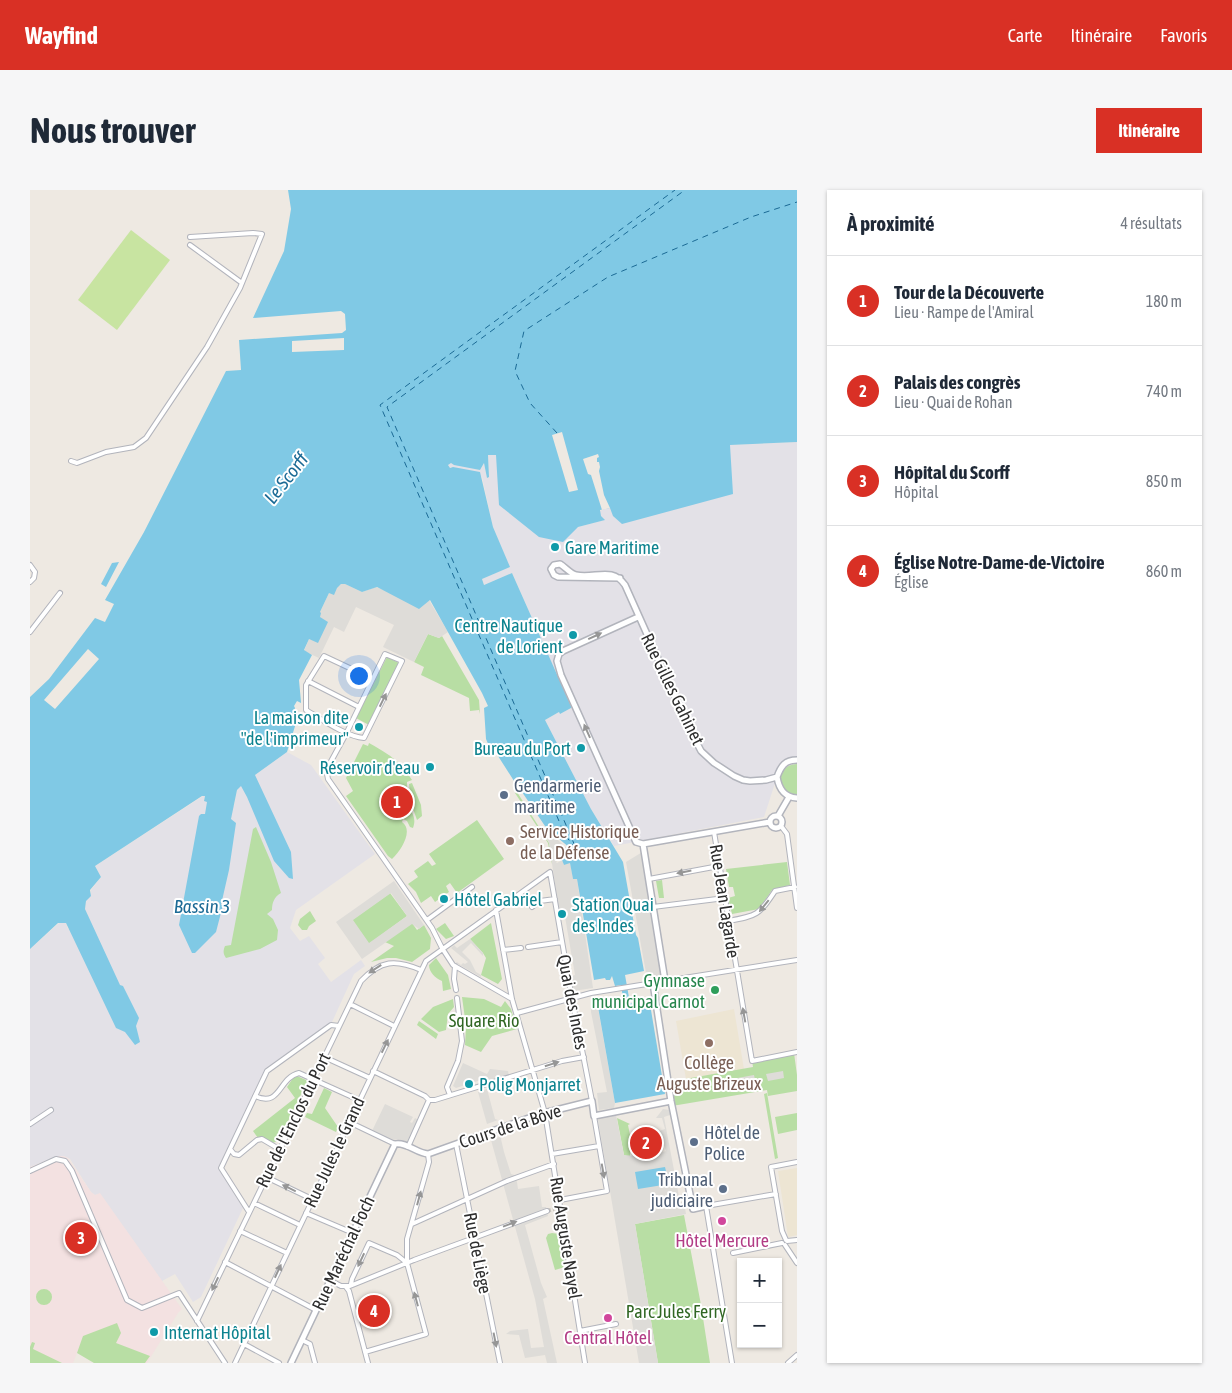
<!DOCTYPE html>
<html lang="fr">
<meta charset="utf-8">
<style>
:root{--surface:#fff;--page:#f6f6f7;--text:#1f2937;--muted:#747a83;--line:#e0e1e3;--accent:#d93025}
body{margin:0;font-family:"Asap Condensed",sans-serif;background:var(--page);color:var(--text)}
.controls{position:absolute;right:15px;bottom:15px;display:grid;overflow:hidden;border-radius:0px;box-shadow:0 1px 4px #0004}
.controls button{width:45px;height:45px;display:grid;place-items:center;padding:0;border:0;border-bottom:1px solid var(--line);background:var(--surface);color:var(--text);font:25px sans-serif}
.you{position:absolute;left:328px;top:485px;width:18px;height:18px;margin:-12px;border:4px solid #fff;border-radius:50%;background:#1a73e8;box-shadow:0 0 0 8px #1a73e833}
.badge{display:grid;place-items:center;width:32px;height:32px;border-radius:50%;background:var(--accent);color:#fff;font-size:16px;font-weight:700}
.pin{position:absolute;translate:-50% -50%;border:2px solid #fff;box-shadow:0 1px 5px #0006}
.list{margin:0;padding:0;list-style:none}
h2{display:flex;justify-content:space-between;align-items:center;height:65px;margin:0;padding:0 20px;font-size:21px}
h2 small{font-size:16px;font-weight:400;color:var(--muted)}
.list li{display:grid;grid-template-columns:32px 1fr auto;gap:15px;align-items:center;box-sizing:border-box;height:90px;padding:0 20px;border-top:1px solid var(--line)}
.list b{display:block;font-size:19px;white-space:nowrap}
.list p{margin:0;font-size:16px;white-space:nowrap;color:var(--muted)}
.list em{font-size:16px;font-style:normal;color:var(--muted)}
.map{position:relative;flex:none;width:767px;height:1173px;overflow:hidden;border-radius:0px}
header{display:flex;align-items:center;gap:30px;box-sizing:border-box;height:70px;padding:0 25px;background:var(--accent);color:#fff}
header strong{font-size:24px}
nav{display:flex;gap:28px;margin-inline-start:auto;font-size:18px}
.intro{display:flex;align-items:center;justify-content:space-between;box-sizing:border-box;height:120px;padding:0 30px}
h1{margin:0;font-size:35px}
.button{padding:12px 22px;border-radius:0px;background:var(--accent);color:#fff;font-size:18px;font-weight:700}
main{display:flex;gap:30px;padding:0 30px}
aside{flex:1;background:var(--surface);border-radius:0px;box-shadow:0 1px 4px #0004}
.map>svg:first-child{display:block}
.industrial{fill:#e3e1e7}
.education{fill:#ede5d3}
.medical{fill:#f3e1e1}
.green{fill:#b8dea4}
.pitch{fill:#c8e4a1}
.plaza{fill:#dedcd8;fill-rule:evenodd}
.water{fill:#80c9e5}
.pier{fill:#eee9e2}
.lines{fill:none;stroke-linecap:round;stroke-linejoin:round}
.ferry{stroke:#1b6a95;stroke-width:1;stroke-dasharray:6 5;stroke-linecap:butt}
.minor-tunnel{stroke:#c8c4be;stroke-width:4;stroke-dasharray:4 2;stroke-linecap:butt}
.minor-casing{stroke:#b2b4bc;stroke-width:6}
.tertiary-casing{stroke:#b2b4bc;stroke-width:8}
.minor{stroke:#fff;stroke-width:4}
.tertiary{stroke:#fff;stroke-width:5}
.oneway{fill:#969696}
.culture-dot{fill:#0f9aa8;stroke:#fff;stroke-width:2}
.service-dot{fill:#5c6f8a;stroke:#fff;stroke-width:2}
.education-dot{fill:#8d6e63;stroke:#fff;stroke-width:2}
.leisure-dot{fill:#2e9e5b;stroke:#fff;stroke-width:2}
.hotel-dot{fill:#d1479c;stroke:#fff;stroke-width:2}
.labels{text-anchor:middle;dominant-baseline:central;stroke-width:4;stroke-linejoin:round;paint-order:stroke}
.culture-label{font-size:18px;fill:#0d838f;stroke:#fff;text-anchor:start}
.street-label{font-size:18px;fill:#2e2e2e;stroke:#fff}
.service-label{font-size:18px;fill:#4e5e75;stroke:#fff;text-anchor:start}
.education-label{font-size:18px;fill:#785e54;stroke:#fff;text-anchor:start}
.leisure-label{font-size:18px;fill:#27864d;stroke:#fff;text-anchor:end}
.park-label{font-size:18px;fill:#306623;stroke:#fff}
.hotel-label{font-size:18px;fill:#b23c85;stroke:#fff}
.water-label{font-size:19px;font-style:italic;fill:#1b6a95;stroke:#fff}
</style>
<header>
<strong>Wayfind</strong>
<nav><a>Carte</a><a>Itinéraire</a><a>Favoris</a></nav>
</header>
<div class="intro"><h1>Nous trouver</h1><a class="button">Itinéraire</a></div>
<main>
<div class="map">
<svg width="767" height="1173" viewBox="0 0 767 1173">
<rect width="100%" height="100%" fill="#eee9e2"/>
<path class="industrial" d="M767,252V570H761L747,587L734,627L584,656L561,619L515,530L529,522L530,524L541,518V516L482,383L454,395L452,389L479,377L463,337L452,287L423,277L419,278L418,274L421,273L450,280L454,273L457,287H459L458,265L466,264L548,337L574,330L570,326V321L700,255Z
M257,562L281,575L345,664L266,720L260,738L270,751L279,746L295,768L288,774L301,792L331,770L335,776L324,784L302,832L235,879L188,978L213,1018L171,1107L163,1112L145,1084L132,1091L70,1004L65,1005L61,1002L40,969L34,966H28L0,977V759L29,733H36L38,739L60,731L55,719L56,711L61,703V700L71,687L65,676L173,606H175L174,610L204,616L207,600L210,596Z"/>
<path class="education" d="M704,819L714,879L656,889L646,831Z
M767,978V1045L758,1047L748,981Z"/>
<path class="medical" d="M28,966H33L38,968L61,1002L65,1005L70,1003L152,1119L148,1123L117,1173H71L47,1163L43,1173H0V977Z"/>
<path class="green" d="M398,444L409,448L412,446L449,510L450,524L449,520L440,521L439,508L391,485L394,477L384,472Z
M357,467L369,473L339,535L326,528Z
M339,553C360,565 369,570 382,590L377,592C377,599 377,607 379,614C381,623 387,627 383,638L380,637L377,631L373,629L372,632C384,640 371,661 362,669L358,666L316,606L323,601L316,588L333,554L338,556Z
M767,574V605C744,604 744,575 767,574Z
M382,593L391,615L392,626L387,630L381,613L379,594Z
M487,602L519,653L523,674H522L518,653L485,603Z
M447,630L474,669L427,703L420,693L416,696L419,702L405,712L401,706L391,713L386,702L378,694L388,687L384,681L398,671L402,676L406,674L399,664Z
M226,637L241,672L251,703C244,707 242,713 242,720L237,724L243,729L248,740L247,750L230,759L196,768C193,764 193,761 195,756L201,755L223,639Z
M757,672L760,695L742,700L729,719L702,724L698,708L705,706L703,697H699L696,679Z
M632,690L634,708H629L626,691Z
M360,703L377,726L339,754L322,730Z
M280,721L286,731L279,736L277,740H272L268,735L270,729Z
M382,733L387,740L394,735L401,748L400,759L382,772L366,768H357L341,772L364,756L355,752Z
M415,733L424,746L416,749L406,739Z
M461,733L472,789L468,794L451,785L456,768L453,763L440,749Z
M406,768L418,785L421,799L413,801L412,791C405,788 399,782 399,775Z
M432,807L454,809L471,817L475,811L481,819L487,839L462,846L451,862L435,855L436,836Z
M423,809L424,817L418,824L416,840L409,842L391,829L403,817Z
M389,831L408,844L406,849L387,835Z
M764,863L767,885V901L738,906L737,900L642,916L638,892L723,877L722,871Z
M267,886L276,890L277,892L249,950L243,953L232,947L228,948L223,941L265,908L257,897L263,888Z
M294,898L302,902L295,918L308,937L306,942L275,927L277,923L282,924Z
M737,903L748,968L745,969L734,904Z
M767,923V940L748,944L745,927Z
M587,928L600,934L598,935L600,945H601L600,967L594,965Z
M654,1025L671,1115L680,1173H628L605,1034Z
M522,1043L529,1044L535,1077L525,1080L516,1048L518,1044Z
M6 1107a8 8 0 1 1 16 0a8 8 0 1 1-16 0Z
M87,1133L91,1143L86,1153L120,1166L115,1173H64L47,1163L53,1146Z
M2,1152L5,1153L3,1159L32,1173H0V1157Z"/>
<path class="pitch" d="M101,40L140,70L87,140L48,110Z"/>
<path class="plaza" d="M311,394H315L332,402L346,397L391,415L399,410L418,442L409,448L398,444L384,472L353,457L364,435L326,417L314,442L304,437L289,468L274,461L279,449L288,452L290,422L299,403Z
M519,642L540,661L526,672L527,673L532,670L534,675L540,672L543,689H547L563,798L543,801L539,787L545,785L534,721H529L519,653L515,645Z
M614,661L635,791L618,794L596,672Z
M364,691L394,735L389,739L382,734L332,769L306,732ZM361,703L377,726L339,753L323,730Z
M440,749L453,763V766L441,753L432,762L440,770L446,782L451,785V787L426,773L427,772L431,775L433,773L435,774L438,772L421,758L424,755L427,758Z
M566,807L585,913L584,918L569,920L567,903L577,902L561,822V808Z
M433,873L457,884L460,879L478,881L479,886L459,893L457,888L426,898L423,896Z
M753,881L754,888L738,891L736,884Z
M724,885L726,894L704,897L702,889Z
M457,899L465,929L468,930L457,934L448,902Z
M355,914L383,927L380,932L382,933L385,928L390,931L380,952L376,953L366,949L362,951L342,941Z
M633,919L639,920L640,925L634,927L650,1012H654L656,1024L605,1034L628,1173H609L568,930L570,928L586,925L594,965L616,967L636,961L629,941L635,939L632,928H626Z
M472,946L471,949L474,962L481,984L484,985L487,992L488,999L509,996L512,1017H516L518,1026L495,1035L511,1093L517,1107L513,1109L527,1173H517L515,1165L495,1168L489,1145L476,1144L480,1141L498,1139L501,1158L514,1157L505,1109L461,950Z"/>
<path class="water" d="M258,0H767V252L700,255L703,304L592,334L583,326L580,318L570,320L571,326L575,330L548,337L533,352L509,347L469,315L466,265H458L459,287L457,288L454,273L450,280L424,275L421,273L418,275L420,278L423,277L450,282L463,337L480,377L452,389L454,395L482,383L541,516V518L530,524L529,522L515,530L561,619L593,672L606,745L608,748L614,781L595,785L600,813L601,814L603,811L619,808L635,904L585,913L568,817L584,814L585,816H587V810L593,808L591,795L585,796L582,786L580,790H576L575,788L564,790L547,689H543L540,673L534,675L532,670L542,662L540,658L517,639L492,602L491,595L484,591L461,555L459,556L456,549L454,518L458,516L452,503L400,410L389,419L347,397L332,402L315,394H311L307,398L304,405L299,403L290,422L291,423L290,427L298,432L288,453L279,449L274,460L282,465L269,490L271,512V513L267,511L264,516L265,518L264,521L266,533L257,562L225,585L261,662L263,689L259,688L244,671L217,607L211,596L207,600L201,629L206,633L199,680L191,715H193L186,742L165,763H162L149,735L169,626L171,624H175L177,612L174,611L175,606H172L65,676L71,687L60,700L61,706L56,711L55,719L90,795L93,796L109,828L106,836L110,852L105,855L95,842L86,838L36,733H28L0,759V507L19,489L65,428L75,432L84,414L75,410L114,342L196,181L211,180L209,150L312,143L316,140L315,124L311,121L223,128L254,61L261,19Z
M89,372L76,397L71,394L82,373Z
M635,977L639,994L608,999L605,982Z"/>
<path class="pier" d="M314,148V160L262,162V151Z
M532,242L548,300L539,302L522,245Z
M568,264L569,267L567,268V272H569L570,277L569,281L574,305L580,318L572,320L561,285L558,284L553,269Z
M58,459L69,469L25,519L14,510Z"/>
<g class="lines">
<path class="ferry" d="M527,243L500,213L485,181L494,141L578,87L721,27L767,12
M545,656L357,217L655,0
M546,659L535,645L350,215L645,0"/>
<path class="minor-tunnel" d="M517,1021L524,1019"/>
<g class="minor-casing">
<path id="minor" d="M160,55L212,93
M41,271L47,273L76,262L104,257L116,248L177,157L210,98L232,44L223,43L160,47
M0,375L5,382L4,388L0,392
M0,442L30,403
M343,489L294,466L276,495V520C291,529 317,547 334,548L372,471L355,464L317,542L299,575L297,584L298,589L402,738L412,758L423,775L482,809
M278,491L329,517
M751,636L757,644L767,718
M684,642L722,871L767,862
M619,689L689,676
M502,717L510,711L525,709
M623,717L695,708
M466,720L482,809L515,923L555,1173
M397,730L442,697
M698,731C727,726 729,725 745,701L765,697
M498,757L532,752
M473,760L491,758
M425,776L424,789L426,800
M635,791L767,770
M320,814L364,836
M487,823L561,803L623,793
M294,867L340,888
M343,881L395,906L399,910
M420,905L417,897L428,871L432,851L427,808
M225,906C251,918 248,888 269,883L329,910
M399,910H405L532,871L554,867
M319,932L365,954
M0,934L21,920
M426,954L470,1173
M378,957L399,910
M200,959L204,964L209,965L227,950L232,949L249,959
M522,964L569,956
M0,981L26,969L35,971L42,981L97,1110L112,1118L149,1103L195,1173
M236,987L282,1009
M530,1010L577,1001L564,926
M224,1013L270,1035
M219,1022L191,978L237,881L301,835L309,836
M276,1023L323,1043
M382,1034L477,991L524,974
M210,1041L257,1063
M756,1050L752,1041L741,977L767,972
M757,1051L767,1050
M755,1055L767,1073
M703,1063L752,1053
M195,1072L286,1120
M301,1091L311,1096H320L384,1070L517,1021
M321,1094L322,1089L339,1053L367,1065L377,1073
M316,1097L319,1101L338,1173
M167,1131L331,791C351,770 365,769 391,780
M550,1141L586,1134
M272,1150L280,1154L285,1173
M214,1154L249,1173
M335,1162L396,1144L377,1073V1049L399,972L398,964
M205,1173L396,771L520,682L541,803L562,911
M702,1173L676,1016L746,1004
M758,1173L767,1165"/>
</g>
<g class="tertiary-casing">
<path id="tertiary" d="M590,388L528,387L524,385L521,379L524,375L530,374C535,377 541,384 546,385C565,389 582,376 595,395L659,538L671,561L684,573L704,586L713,590L720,591L736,590L747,587
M608,427L533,461L529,464L527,471L531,485L606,652L613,654L740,632
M767,570C755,570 751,576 747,587C749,599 754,607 767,608
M748,626L759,607
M740 632a6 6 0 1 1 12 0a6 6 0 1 1-12 0Z
M613,654L635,791L623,793L641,911L663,1019L676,1016
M261,1173L365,954C377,952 386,963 398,964L510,924L562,911L564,926L641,911"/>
</g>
<use href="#minor" class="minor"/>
<use href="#tertiary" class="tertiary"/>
</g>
<defs><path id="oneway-solid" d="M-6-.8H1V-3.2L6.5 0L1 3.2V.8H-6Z" transform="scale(1.25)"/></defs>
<g class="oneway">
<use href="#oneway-solid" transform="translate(565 446) rotate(-25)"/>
<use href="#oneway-solid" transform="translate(353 510) rotate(-64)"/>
<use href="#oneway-solid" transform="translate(557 541) rotate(-114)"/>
<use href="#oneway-solid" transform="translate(654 682) rotate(169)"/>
<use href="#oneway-solid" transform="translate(734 716) rotate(129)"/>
<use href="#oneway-solid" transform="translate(345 779) rotate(147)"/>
<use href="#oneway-solid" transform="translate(714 825) rotate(-100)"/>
<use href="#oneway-solid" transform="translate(355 856) rotate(-64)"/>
<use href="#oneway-solid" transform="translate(522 874) rotate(-17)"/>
<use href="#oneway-solid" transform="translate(573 981) rotate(80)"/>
<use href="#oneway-solid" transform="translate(259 998) rotate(-154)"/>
<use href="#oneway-solid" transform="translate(389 1008) rotate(-75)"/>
<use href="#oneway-solid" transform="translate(480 1034) rotate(-21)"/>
<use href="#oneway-solid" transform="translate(331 1070) rotate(115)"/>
<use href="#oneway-solid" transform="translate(248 1081) rotate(-65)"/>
<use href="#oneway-solid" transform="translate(185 1094) rotate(115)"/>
<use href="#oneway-solid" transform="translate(386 1109) rotate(-105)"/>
<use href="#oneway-solid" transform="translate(465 1150) rotate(79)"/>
</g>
<g class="culture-dot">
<circle cx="525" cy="357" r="5"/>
<circle cx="543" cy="445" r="5"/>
<circle cx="329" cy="537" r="5"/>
<circle cx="551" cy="558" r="5"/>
<circle cx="400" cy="577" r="5"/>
<circle cx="414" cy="709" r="5"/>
<circle cx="532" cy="724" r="5"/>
<circle cx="439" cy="894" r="5"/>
<circle cx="124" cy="1142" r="5"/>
</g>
<g class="service-dot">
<circle cx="474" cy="605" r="5"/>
<circle cx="664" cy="952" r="5"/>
<circle cx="693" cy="999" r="5"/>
</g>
<g class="education-dot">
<circle cx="480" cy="651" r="5"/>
<circle cx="679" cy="853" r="5"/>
</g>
<circle class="leisure-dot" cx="685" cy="800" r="5"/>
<g class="hotel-dot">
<circle cx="692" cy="1031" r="5"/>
<circle cx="578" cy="1128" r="5"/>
</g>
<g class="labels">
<g class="culture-label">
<text x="535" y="357">Gare Maritime</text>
<text x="533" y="435" text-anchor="end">Centre Nautique<tspan x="533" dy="21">de Lorient</tspan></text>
<text x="319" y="527" text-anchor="end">La maison dite<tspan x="319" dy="21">"de l'imprimeur"</tspan></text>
<text x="541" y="558" text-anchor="end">Bureau du Port</text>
<text x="390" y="577" text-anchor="end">Réservoir d'eau</text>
<text x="424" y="709">Hôtel Gabriel</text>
<text x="542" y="714">Station Quai<tspan x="542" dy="21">des Indes</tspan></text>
<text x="449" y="894">Polig Monjarret</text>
<text x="134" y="1142">Internat Hôpital</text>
</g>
<g class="street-label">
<text transform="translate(643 499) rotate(64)">Rue Gilles Gahinet</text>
<text transform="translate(695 711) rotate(81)">Rue Jean Lagarde</text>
<text transform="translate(543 812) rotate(79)">Quai des Indes</text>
<text transform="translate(263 930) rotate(-64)">Rue de l'Enclos du Port</text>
<text transform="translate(480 936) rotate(-18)">Cours de la Bôve</text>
<text transform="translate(304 962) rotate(-65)">Rue Jules le Grand</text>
<text transform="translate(536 1048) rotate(81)">Rue Auguste Nayel</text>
<text transform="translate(313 1063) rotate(-65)">Rue Maréchal Foch</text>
<text transform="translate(448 1063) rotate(79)">Rue de Liège</text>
</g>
<g class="service-label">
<text x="484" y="595">Gendarmerie<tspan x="484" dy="21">maritime</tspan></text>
<text x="674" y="942">Hôtel de<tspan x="674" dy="21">Police</tspan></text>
<text x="683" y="989" text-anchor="end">Tribunal<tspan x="683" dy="21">judiciaire</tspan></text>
</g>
<g class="education-label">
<text x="490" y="641">Service Historique<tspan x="490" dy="21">de la Défense</tspan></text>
<text x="679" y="872" text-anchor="middle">Collège<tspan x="679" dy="21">Auguste Brizeux</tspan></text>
</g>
<g class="leisure-label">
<text x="675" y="790">Gymnase<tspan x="675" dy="21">municipal Carnot</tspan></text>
</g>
<g class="park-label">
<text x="454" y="830">Square Rio</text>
<text x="646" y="1121">Parc Jules Ferry</text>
</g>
<g class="hotel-label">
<text x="692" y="1050">Hôtel Mercure</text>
<text x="578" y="1147">Central Hôtel</text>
</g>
<g class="water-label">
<text transform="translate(256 288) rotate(-52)">Le Scorff</text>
<text x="172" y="716">Bassin 3</text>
</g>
</g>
</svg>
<div class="controls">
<button>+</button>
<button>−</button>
</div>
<div class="you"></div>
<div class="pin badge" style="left:367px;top:612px">1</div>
<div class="pin badge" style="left:616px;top:953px">2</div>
<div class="pin badge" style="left:51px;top:1048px">3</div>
<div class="pin badge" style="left:344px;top:1121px">4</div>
</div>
<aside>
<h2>À proximité<small>4 résultats</small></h2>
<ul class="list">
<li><span class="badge">1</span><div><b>Tour de la Découverte</b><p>Lieu · Rampe de l'Amiral</p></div><em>180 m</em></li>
<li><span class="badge">2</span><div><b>Palais des congrès</b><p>Lieu · Quai de Rohan</p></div><em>740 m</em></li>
<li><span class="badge">3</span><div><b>Hôpital du Scorff</b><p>Hôpital</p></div><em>850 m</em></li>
<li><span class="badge">4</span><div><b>Église Notre-Dame-de-Victoire</b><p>Église</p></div><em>860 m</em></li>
</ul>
</aside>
</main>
